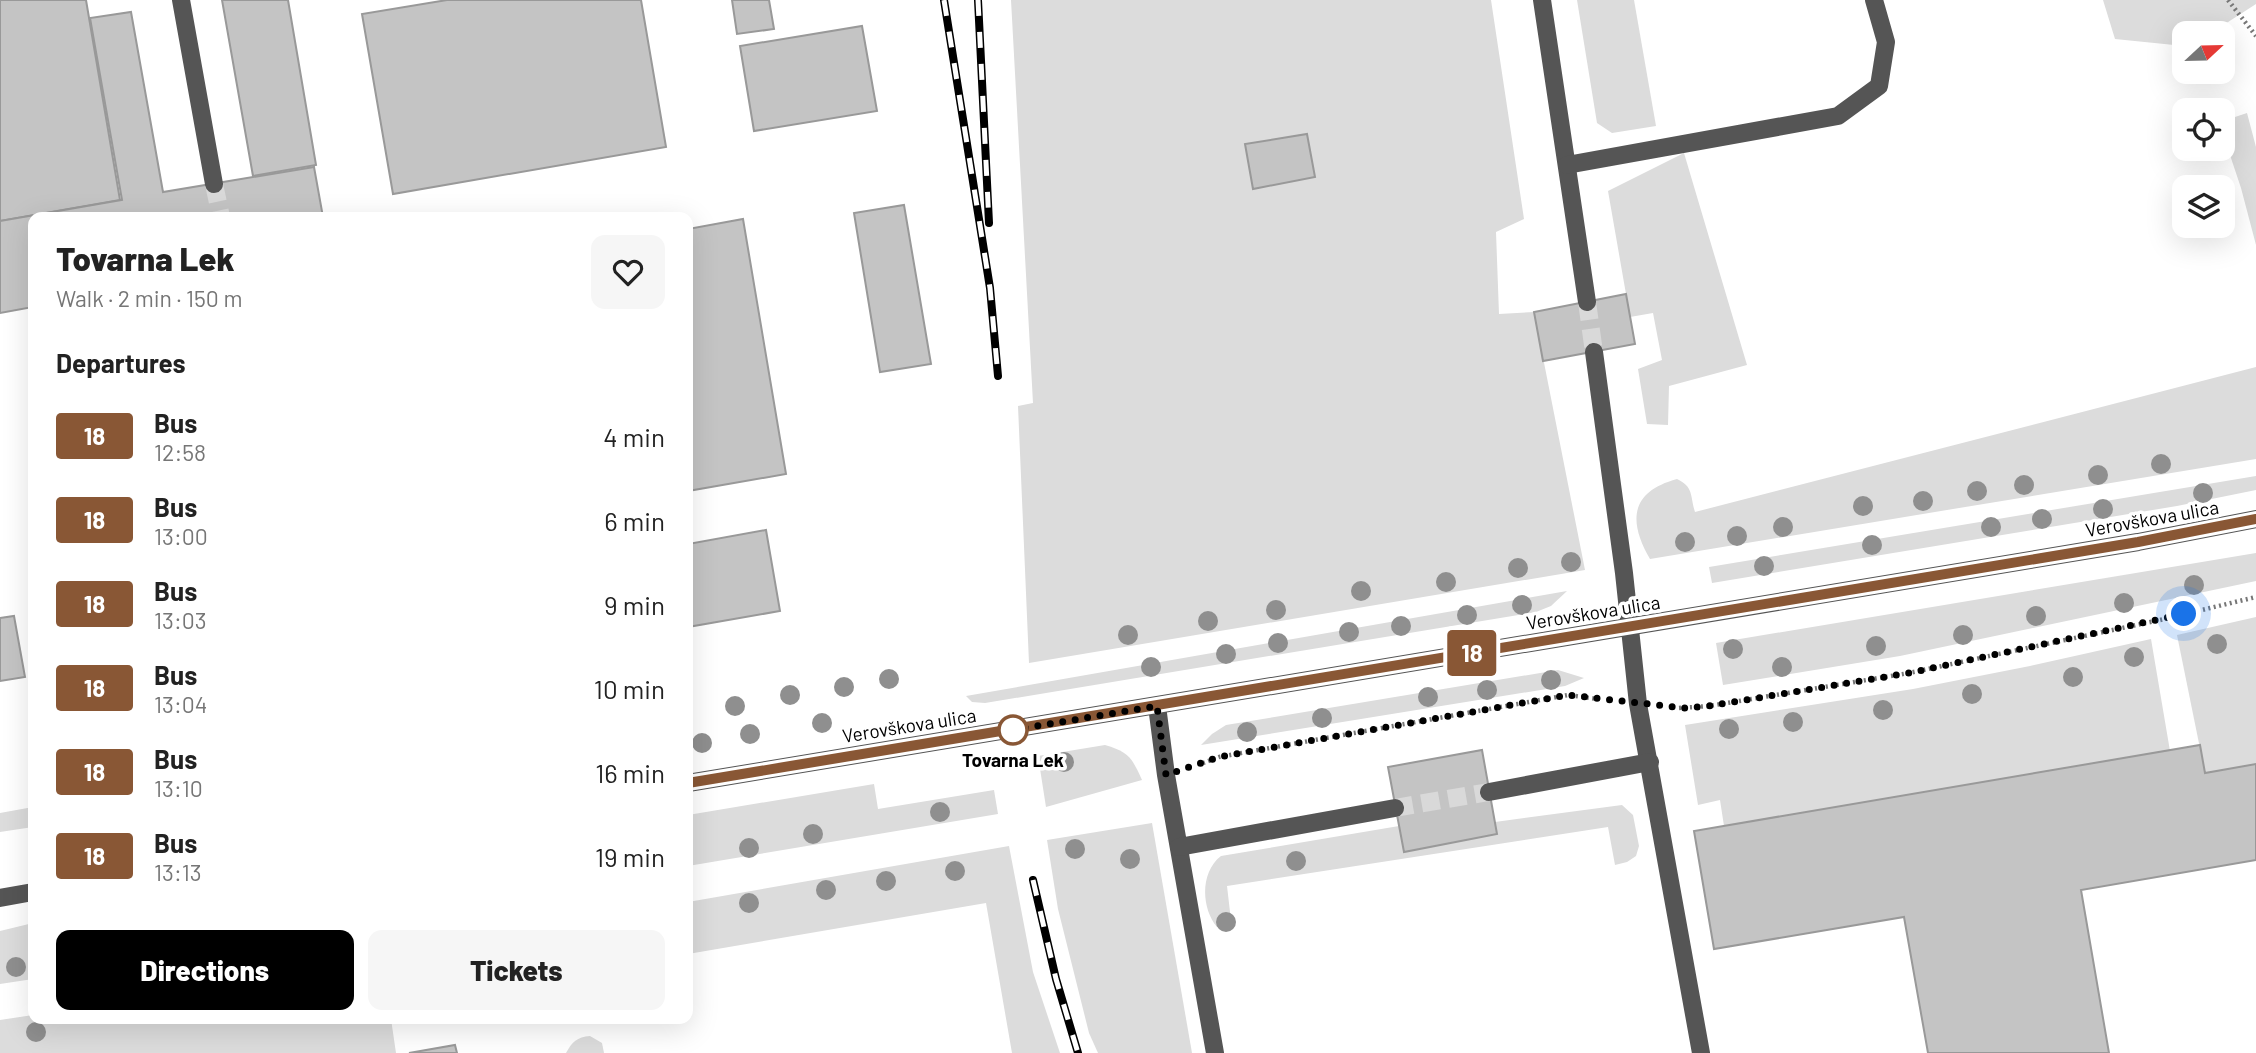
<!DOCTYPE html>
<html lang="en">
<head>
<meta charset="utf-8">
<style>
  body { margin:0; font-family:Barlow,sans-serif; background:#f6f6f6; color:#222; height:100vh; display:flex; flex-direction:column; font-size:26px; white-space:nowrap }
  * { box-sizing:border-box; margin:0 }
  p { font-size:23px; color:#767676 }
  .icon { flex:none; width:38px; height:38px; fill:none; stroke:currentColor; stroke-width:2; stroke-linecap:round; stroke-linejoin:round }
  .map { position:relative; flex:1; overflow:hidden }
  .sheet { position:absolute; left:28px; top:212px; width:665px; height:812px; display:flex; flex-direction:column; background:#fff; border-radius:14px; box-shadow:0 7px 28px #0002 }
  .sheet>* { flex:none }
  .badge { padding:0 14px; border-radius:5px; font-size:24px; line-height:46px }
  .needle { width:46px; rotate:68deg }
  .buttons { position:absolute; left:2172px; top:21px; display:grid; gap:14px }
  .buttons a { display:grid; place-items:center; width:63px; height:63px; border-radius:14px; background:#fff; box-shadow:0 7px 28px #0002; font-size:35px }
  .you { position:absolute; width:35px; height:35px; margin:-18px; border:5px solid #fff; border-radius:50%; background:#1a73e8; box-shadow:0 0 0 10px #1a73e833 }
  .map>.badge { position:absolute; translate:-50% -50%; box-shadow:0 0 0 4px #fff }
  h2 { padding:0 28px; font-size:26px; line-height:63px }
  .round { display:grid; place-items:center; flex:none; width:74px; height:74px; border-radius:14px; background:#f6f6f6 }
  .overview { display:flex; align-items:center; justify-content:space-between; height:119px; padding:0 28px }
  h1 { font-size:33px; font-weight:800; line-height:52px }
  .action { display:flex; gap:14px; margin-top:auto; padding:14px 28px }
  .action a { flex:1; height:80px; border-radius:14px; background:#000; color:#fff; font-size:28px; font-weight:800; line-height:80px; text-align:center }
  .action a+a { background:#f6f6f6; color:#222 }
  ul { padding:0; list-style:none }
  li { display:flex; align-items:center; gap:21px; height:84px; padding:0 28px }
  li div { flex:1 }
  li b { display:block; font-size:26px }
  li em { font-style:normal }
  li .badge { min-width:77px; font-weight:700; text-align:center }
  .map>svg:first-child { display:block }
  .green { fill:#dcdcdc }
  .building { fill:#c4c4c4; stroke:#999; stroke-width:2 }
  .lines { fill:none; stroke-linecap:round; stroke-linejoin:round }
  .minor-tunnel { stroke:#d9d9d9; stroke-width:18; stroke-dasharray:18 9; stroke-linecap:butt }
  .path { stroke:#777; stroke-width:4.5; stroke-dasharray:2 3.5; stroke-linecap:butt }
  .minor { stroke:#555; stroke-width:18 }
  .rail-casing { stroke:#000; stroke-width:8 }
  .rail { stroke:#fff; stroke-width:5; stroke-dasharray:16; stroke-linecap:butt }
  .tree { fill:#8f8f8f }
  .line-casing { stroke:#fff; stroke-width:16 }
  .line { stroke:#895735; stroke-width:10 }
  .walk { stroke:#000; stroke-width:7; stroke-dasharray:0 12.6 }
  .stop-dot { fill:#fff; stroke:#895735; stroke-width:3.5 }
  .labels { text-anchor:middle; dominant-baseline:central; stroke-width:7; stroke-linejoin:round; paint-order:stroke }
  .street-label { font-size:19px; fill:#000; stroke:#fff }
  .stop-label { font-size:19px; font-weight:bold; fill:#000; stroke:#fff }
</style>
</head>
<body>
<div class="map">
<svg width="2256" height="1053" viewBox="0 0 2256 1053">
  <rect width="100%" height="100%" fill="#fff"/>
  <g class="green">
    <path d="M1011,0H1491L1524,219L1496,232L1499,314L1534,312L1585,570L1029,663L1018,406L1033,403Z"/>
    <path d="M1577,0H1634L1656,126L1612,133L1597,123Z"/>
    <path d="M2103,0H2256V4L2211,33H2184V46L2115,39Z"/>
    <path d="M2247,113L2256,147V245L2241,188L2223,134V121Z"/>
    <path d="M1684,153L1747,365L1669,386L1668,425L1647,424L1638,369L1662,360L1653,313L1630,317L1608,191Z"/>
    <path d="M2256,367V459L1650,559C1628,521 1630,492 1677,479C1694,487 1690,496 1695,512Z"/>
    <path d="M2256,476V490L2177,506L1712,583L1709,567Z"/>
    <path d="M2256,553V581L1900,656L1723,685L1716,643Z"/>
    <path d="M1567,591L1551,606L1536,612L985,703L972,702L966,696Z"/>
    <path d="M2256,617V764L2205,773L2177,635Z"/>
    <path d="M2151,639L2170,751L1724,826L1720,800L1698,805L1685,725L1913,689L2030,666Z"/>
    <path d="M1558,670L1584,678L1565,686L1201,745L1212,734L1226,725Z"/>
    <path d="M1105,745C1129,752 1132,758 1142,780L1046,807L1038,756Z"/>
    <path d="M874,784L878,809L994,790L998,814L688,866V815Z"/>
    <path d="M1622,805L1633,815L1639,846L1636,856L1627,862L1615,865L1608,827L1227,886L1232,929L1217,927C1201,908 1200,872 1221,856L1399,826L1404,852L1497,834L1495,822Z"/>
    <path d="M33,807V827L0,832V813Z"/>
    <path d="M1152,823L1192,1053H1098L1089,1033L1058,909L1047,840Z"/>
    <path d="M1009,846L1033,972L1060,1053H1012L986,903L688,954V902Z"/>
    <path d="M33,923V979L0,984V931Z"/>
    <path d="M33,1015V1018L391,1019L396,1053H0V1020Z"/>
    <path d="M590,1036L602,1043L604,1053H566C572,1042 577,1037 590,1036Z"/>
  </g>
  <g class="building">
    <path d="M0,0H86L120,200L0,221Z"/>
    <path d="M222,0H288L316,165L253,176Z"/>
    <path d="M447,0H641L666,147L393,194L362,14Z"/>
    <path d="M732,0H769L774,29L737,34Z"/>
    <path d="M131,12L163,192L314,167L323,217H33V307L0,313V221L122,200L90,18Z"/>
    <path d="M862,26L877,111L754,131L740,46Z"/>
    <path d="M1307,134L1315,177L1253,189L1245,144Z"/>
    <path d="M904,205L931,364L880,372L854,213Z"/>
    <path d="M743,219L786,474L688,491V229Z"/>
    <path d="M1626,294L1635,344L1543,361L1534,312Z"/>
    <path d="M766,530L780,611L688,627V544Z"/>
    <path d="M14,616L25,677L0,681V618Z"/>
    <path d="M2200,745L2205,773L2256,764V860L2081,890L2109,1053H1928L1904,917L1714,949L1694,831Z"/>
    <path d="M1482,750L1497,834L1404,852L1388,767Z"/>
    <path d="M455,1045L457,1053H409Z"/>
  </g>
  <g class="lines">
    <g class="minor-tunnel">
      <path d="M214,184L221,217"/>
      <path d="M1587,302L1594,352"/>
      <path d="M1395,808L1489,792"/>
    </g>
    <g class="path">
      <path d="M2228,0L2256,36"/>
      <path d="M1679,708L1709,706L1909,673L2160,620L2256,597"/>
      <path d="M1203,763L1219,757L1568,695L1597,699"/>
    </g>
    <g class="minor">
      <path d="M181,0L214,184"/>
      <path d="M1542,0L1587,302"/>
      <path d="M1567,165L1838,116L1879,86L1886,42L1874,0"/>
      <path d="M1594,352L1624,573L1638,704L1701,1053"/>
      <path d="M1157,706L1166,775L1215,1053"/>
      <path d="M688,783L2138,542L2256,519"/>
      <path d="M1489,792L1650,762"/>
      <path d="M1179,847L1395,808"/>
      <path d="M0,898L33,892"/>
    </g>
    <defs>
      <g id="rail">
        <path d="M944,0L990,288L998,376"/>
        <path d="M978,0L989,223"/>
        <path d="M1033,880L1056,979L1078,1053"/>
      </g>
    </defs>
    <use href="#rail" class="rail-casing"/>
    <use href="#rail" class="rail"/>
  </g>
  <g class="tree">
    <circle cx="2161" cy="464" r="10"/>
    <circle cx="2098" cy="475" r="10"/>
    <circle cx="2024" cy="485" r="10"/>
    <circle cx="1977" cy="491" r="10"/>
    <circle cx="2203" cy="493" r="10"/>
    <circle cx="1923" cy="501" r="10"/>
    <circle cx="1863" cy="506" r="10"/>
    <circle cx="2103" cy="509" r="10"/>
    <circle cx="2042" cy="519" r="10"/>
    <circle cx="1783" cy="527" r="10"/>
    <circle cx="1991" cy="527" r="10"/>
    <circle cx="1737" cy="536" r="10"/>
    <circle cx="1685" cy="542" r="10"/>
    <circle cx="1872" cy="545" r="10"/>
    <circle cx="1571" cy="562" r="10"/>
    <circle cx="1764" cy="566" r="10"/>
    <circle cx="1518" cy="568" r="10"/>
    <circle cx="1446" cy="582" r="10"/>
    <circle cx="2194" cy="585" r="10"/>
    <circle cx="1361" cy="591" r="10"/>
    <circle cx="2124" cy="603" r="10"/>
    <circle cx="1522" cy="605" r="10"/>
    <circle cx="1276" cy="610" r="10"/>
    <circle cx="1467" cy="615" r="10"/>
    <circle cx="2036" cy="616" r="10"/>
    <circle cx="1208" cy="621" r="10"/>
    <circle cx="1401" cy="626" r="10"/>
    <circle cx="1349" cy="632" r="10"/>
    <circle cx="1128" cy="635" r="10"/>
    <circle cx="1963" cy="635" r="10"/>
    <circle cx="1278" cy="643" r="10"/>
    <circle cx="2217" cy="644" r="10"/>
    <circle cx="1876" cy="646" r="10"/>
    <circle cx="1733" cy="649" r="10"/>
    <circle cx="1226" cy="654" r="10"/>
    <circle cx="2134" cy="657" r="10"/>
    <circle cx="1151" cy="667" r="10"/>
    <circle cx="1782" cy="667" r="10"/>
    <circle cx="2073" cy="677" r="10"/>
    <circle cx="889" cy="679" r="10"/>
    <circle cx="1551" cy="680" r="10"/>
    <circle cx="844" cy="687" r="10"/>
    <circle cx="1487" cy="690" r="10"/>
    <circle cx="1972" cy="694" r="10"/>
    <circle cx="790" cy="695" r="10"/>
    <circle cx="1428" cy="697" r="10"/>
    <circle cx="735" cy="706" r="10"/>
    <circle cx="1883" cy="710" r="10"/>
    <circle cx="1322" cy="718" r="10"/>
    <circle cx="1793" cy="722" r="10"/>
    <circle cx="822" cy="723" r="10"/>
    <circle cx="1729" cy="729" r="10"/>
    <circle cx="1247" cy="732" r="10"/>
    <circle cx="750" cy="734" r="10"/>
    <circle cx="702" cy="743" r="10"/>
    <circle cx="1064" cy="762" r="10"/>
    <circle cx="940" cy="812" r="10"/>
    <circle cx="813" cy="834" r="10"/>
    <circle cx="749" cy="848" r="10"/>
    <circle cx="1075" cy="849" r="10"/>
    <circle cx="1130" cy="859" r="10"/>
    <circle cx="1296" cy="861" r="10"/>
    <circle cx="955" cy="871" r="10"/>
    <circle cx="886" cy="881" r="10"/>
    <circle cx="826" cy="890" r="10"/>
    <circle cx="749" cy="903" r="10"/>
    <circle cx="1226" cy="922" r="10"/>
    <circle cx="16" cy="967" r="10"/>
    <circle cx="36" cy="1032" r="10"/>
  </g>
  <g class="lines">
    <defs>
      <path id="line" d="M688,783L2138,542L2256,519"/>
    </defs>
    <use href="#line" class="line-casing"/>
    <use href="#line" class="line"/>
    <path class="walk" d="M1013,730L1157,706L1166,775L1219,757L1568,695L1684,708L1709,706L1909,673L2184,614"/>
  </g>
  <circle class="stop-dot" cx="1013" cy="730" r="14"/>
  <g class="labels">
    <g class="street-label">
      <text transform="translate(2152 518) rotate(-10)">Verovškova ulica</text>
      <text transform="translate(1593 612) rotate(-9)">Verovškova ulica</text>
      <text transform="translate(909 725) rotate(-9)">Verovškova ulica</text>
    </g>
    <g class="stop-label">
      <text x="1013" y="759">Tovarna Lek</text>
    </g>
  </g>
</svg>
<div class="buttons">
<a><svg class="needle" viewBox="-14 -14 28 28"><path d="M0-13l5 13h-10z" fill="#e53935"/><path d="M0 13l5-13h-10z" fill="#767676"/></svg></a>
<a><svg class="icon" aria-label="locate" viewBox="0 0 24 24"><circle cx="12" cy="12" r="6"/><path d="M12 2v4M12 18v4M2 12h4M18 12h4"/></svg></a>
<a><svg class="icon" aria-label="layers" viewBox="0 0 24 24"><path d="M12 4l9 5-9 5-9-5zM3 14l9 5 9-5"/></svg></a>
</div>
<div class="you" style="left:2184px;top:614px"></div>
<b class="badge" style="left:1472px;top:653px;background:#895735;color:#fff">18</b>
<section class="sheet">
<div class="overview"><div><h1>Tovarna Lek</h1><p>Walk · 2 min · 150 m</p></div><a class="round"><svg class="icon" aria-label="heart" viewBox="0 0 24 24"><path d="M12 20l-8-8c-3-5 5-10 8-4 3-6 11-1 8 4z"/></svg></a></div>
<h2>Departures</h2>
<ul>
<li><span class="badge" style="background:#895735;color:#fff">18</span><div><b>Bus</b><p>12:58</p></div><em>4 min</em></li>
<li><span class="badge" style="background:#895735;color:#fff">18</span><div><b>Bus</b><p>13:00</p></div><em>6 min</em></li>
<li><span class="badge" style="background:#895735;color:#fff">18</span><div><b>Bus</b><p>13:03</p></div><em>9 min</em></li>
<li><span class="badge" style="background:#895735;color:#fff">18</span><div><b>Bus</b><p>13:04</p></div><em>10 min</em></li>
<li><span class="badge" style="background:#895735;color:#fff">18</span><div><b>Bus</b><p>13:10</p></div><em>16 min</em></li>
<li><span class="badge" style="background:#895735;color:#fff">18</span><div><b>Bus</b><p>13:13</p></div><em>19 min</em></li>
</ul>
<div class="action"><a>Directions</a><a>Tickets</a></div>
</section>
</div>
</body>
</html>
